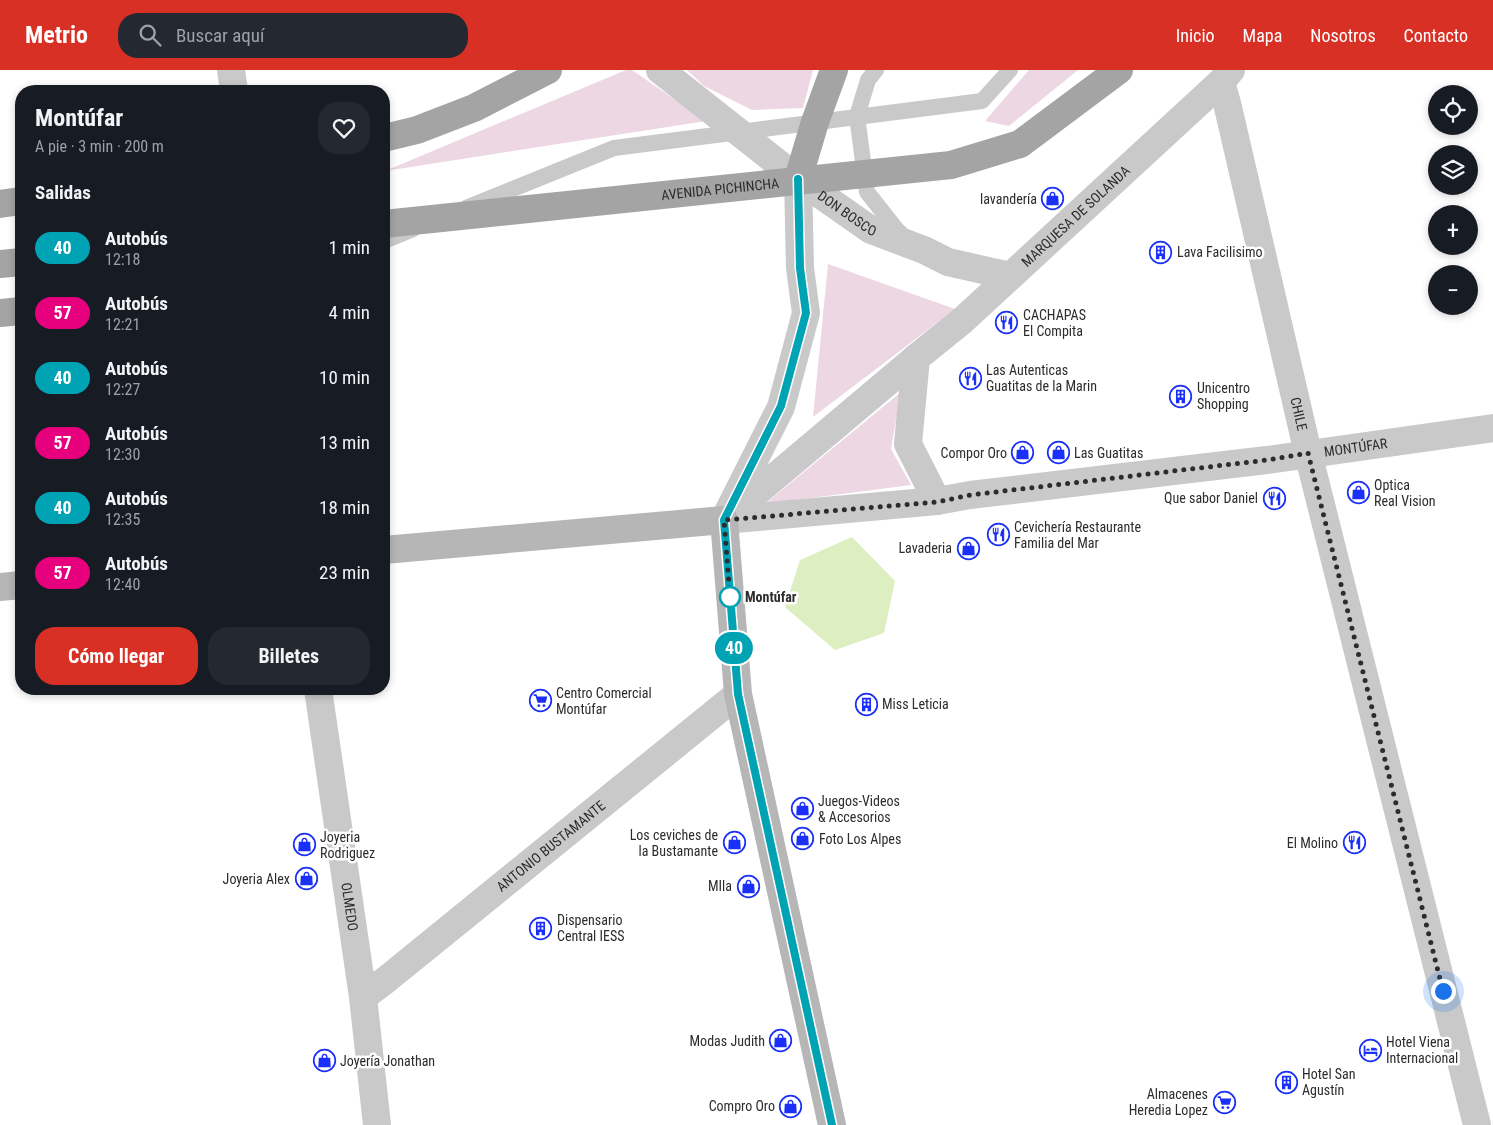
<!DOCTYPE html>
<html lang="es">
<head>
<meta charset="utf-8">
<style>
  body { margin:0; font-family:"Roboto Condensed",sans-serif; background:#242831; color:#f1f3f6; height:100vh; display:flex; flex-direction:column; font-size:19px; white-space:nowrap }
  * { box-sizing:border-box; margin:0 }
  p { font-size:16px; color:#9ea1a6 }
  .icon { flex:none; width:28px; height:28px; fill:none; stroke:currentColor; stroke-width:2; stroke-linecap:round; stroke-linejoin:round }
  .map { position:relative; flex:1; overflow:hidden }
  .drawer { position:absolute; left:15px; top:15px; width:375px; height:610px; display:flex; flex-direction:column; background:#171b24; border-radius:20px; box-shadow:0 2px 8px #0003 }
  .drawer>* { flex:none }
  .badge { padding:0 10px; border-radius:16px; font-size:18px; line-height:32px }
  .fabs { position:absolute; left:1428px; top:15px; display:grid; gap:10px }
  .fabs a { display:grid; place-items:center; width:50px; height:50px; border-radius:50%; background:#171b24; box-shadow:0 2px 8px #0003; font-size:25px }
  .you { position:absolute; width:25px; height:25px; margin:-12px; border:4px solid #fff; border-radius:50%; background:#1a73e8; box-shadow:0 0 0 8px #1a73e833 }
  .map>.badge { position:absolute; translate:-50% -50%; box-shadow:0 0 0 2px #fff }
  h2 { padding:0 20px; font-size:19px; line-height:45px }
  .round { display:grid; place-items:center; flex:none; width:52px; height:52px; border-radius:20px; background:#242831 }
  .head { display:flex; align-items:center; justify-content:space-between; height:85px; padding:0 20px }
  h1 { font-size:24px; font-weight:700; line-height:38px }
  .cta { display:flex; gap:10px; margin-top:auto; padding:10px 20px }
  .cta a { flex:1; height:58px; border-radius:20px; background:#d93025; color:#fff; font-size:20px; font-weight:700; line-height:58px; text-align:center }
  .cta a+a { background:#242831; color:#f1f3f6 }
  ul { padding:0; list-style:none }
  li { display:flex; align-items:center; gap:15px; height:65px; padding:0 20px }
  li div { flex:1 }
  li b { display:block; font-size:19px }
  li em { font-style:normal }
  li .badge { min-width:55px; font-weight:700; text-align:center }
  header { display:flex; align-items:center; gap:30px; box-sizing:border-box; height:70px; padding:0 25px; background:#d93025; color:#fff }
  header strong { font-size:24px }
  nav { display:flex; gap:28px; margin-inline-start:auto; font-size:18px }
  .search { width:350px; height:45px; background:#242831; display:flex; align-items:center; gap:12px; box-sizing:border-box; padding:0 18px; border-radius:20px; color:#9ea1a6; font-size:19px }
  .map>svg:first-child { display:block }
  .green { fill:#ecd7e3 }
  .water { fill:#ddeec1 }
  .lines { fill:none; stroke-linecap:round; stroke-linejoin:round }
  .lane { stroke:#c9c9c9; stroke-width:16 }
  .street { stroke:#c9c9c9; stroke-width:28 }
  .secondary { stroke:#b6b6b6; stroke-width:28 }
  .primary { stroke:#a4a4a4; stroke-width:28 }
  .primary-bridge { stroke:#a4a4a4; stroke-width:28 }
  .line-casing { stroke:#fff; stroke-width:11 }
  .line { stroke:#00a3b4; stroke-width:8 }
  .walk { stroke:#2c2c2c; stroke-width:5; stroke-dasharray:0 9 }
  .stop-dot { fill:#fff; stroke:#00a3b4; stroke-width:2.5 }
  .labels { text-anchor:middle; dominant-baseline:central; stroke-width:5; stroke-linejoin:round; paint-order:stroke }
  .street-label { font-size:14px; fill:#2c2c2c; stroke:#fff }
  .poi-label { font-size:14px; fill:#2c2c2c; stroke:#fff; text-anchor:start }
  .stop-label { font-size:14px; font-weight:bold; fill:#2c2c2c; stroke:#fff; text-anchor:start }
</style>
</head>
<body>
<header>
<strong>Metrio</strong>
<div class="search"><svg class="icon" aria-label="search" viewBox="0 0 24 24"><circle cx="10" cy="10" r="6"/><path d="M15 15l6 6"/></svg>Buscar aquí</div>
<nav><a>Inicio</a><a>Mapa</a><a>Nosotros</a><a>Contacto</a></nav>
</header>
<div class="map">
<svg width="1493" height="1055" viewBox="0 0 1493 1055">
  <rect width="100%" height="100%" fill="#fff"/>
  <g class="green">
    <path d="M626,0H632L706,51L385,101Z"/>
    <path d="M687,0H813L803,38L752,40L704,16Z"/>
    <path d="M1029,0H1078L1009,56L985,51Z"/>
    <path d="M828,194L955,239L813,347Z"/>
    <path d="M901,322L891,379L911,415L765,434Z"/>
  </g>
  <path class="water" d="M852,467L895,511L884,563L835,580L785,537L800,490Z"/>
  <g class="lines">
    <g class="lane">
      <path d="M876,0L868,10L857,46L867,122L897,160L906,168"/>
      <path d="M466,138L614,78L982,31L1010,0"/>
      <path d="M384,171L413,159"/>
    </g>
    <g class="street">
      <path d="M231,0L234,21"/>
      <path id="s1" d="M660,0L798,109L871,160L924,180L948,192L1010,206"/>
      <path id="s2" d="M1221,12L1227,33L1308,383L1477,1055"/>
      <path id="s3" d="M937,431L908,374L916,288L963,250L1221,12L1231,0"/>
      <path d="M732,443L916,288"/>
      <path id="s4" d="M724,450L937,431L970,425L1267,390L1493,358"/>
      <path d="M724,450L781,337L806,243L800,198L798,109"/>
      <path id="s5" d="M318,619L363,927L377,1055"/>
      <path id="s6" d="M363,927L387,909L738,624"/>
    </g>
    <g class="secondary">
      <path d="M384,480L724,450L738,624L832,1055"/>
      <path d="M0,517L21,515"/>
    </g>
    <g class="primary">
      <path d="M384,68L417,60L474,38L548,0"/>
      <path d="M798,109L815,52L834,0"/>
      <path d="M0,134L21,131"/>
      <path d="M0,194L21,192"/>
      <path d="M0,243L21,241"/>
    </g>
    <path class="primary-bridge" id="s7" d="M384,154L951,95L1020,74L1119,0"/>
  </g>
  <g class="lines">
    <defs>
      <path id="line" d="M798,109L800,198L806,243L781,336L724,450L738,624L832,1055"/>
    </defs>
    <use href="#line" class="line-casing"/>
    <use href="#line" class="line"/>
    <path class="walk" d="M730,527L724,450L937,432L970,425L1267,390L1308,383L1443,921"/>
  </g>
  <defs>
    <symbol id="shop-ring" viewBox="-11 -11 22 22"><circle r="9.5" fill="#fff" stroke="#1a2ff7" stroke-width="1.5"/><path d="M-5-2.5h2.3a2.7 3.5 0 0 1 5.4 0H5L5.5 6h-11ZM-1.5-2.5h3a1.5 2.3 0 0 0-3 0Z" fill="#1a2ff7"/></symbol>
    <symbol id="building-ring" viewBox="-11 -11 22 22"><circle r="9.5" fill="#fff" stroke="#1a2ff7" stroke-width="1.5"/><path d="M-4-6H4V6H1V3H-1V6H-4ZM-2.5-4.3h1.7v1.8h-1.7ZM.8-4.3h1.7v1.8H.8ZM-2.5-1h1.7V.8h-1.7ZM.8-1h1.7V.8H.8Z" fill="#1a2ff7"/></symbol>
    <symbol id="restaurant-ring" viewBox="-11 -11 22 22"><circle r="9.5" fill="#fff" stroke="#1a2ff7" stroke-width="1.5"/><path d="M-5-6h1v4h1v-4h1v4h1v-4h1v5L-1.5 .5V6h-2V.5L-5-1ZM5-6V6H3V1.5H1.5Q1.5-4 5-6Z" fill="#1a2ff7"/></symbol>
    <symbol id="supermarket-ring" viewBox="-11 -11 22 22"><circle r="9.5" fill="#fff" stroke="#1a2ff7" stroke-width="1.5"/><path d="M-6-5.5h2.5l.6 2H6L4.5 2H-2.5L-4.4-4H-6ZM-1.5 3.2a1.3 1.3 0 1 0 .1 0ZM3 3.2a1.3 1.3 0 1 0 .1 0Z" fill="#1a2ff7"/></symbol>
    <symbol id="hotel-ring" viewBox="-11 -11 22 22"><circle r="9.5" fill="#fff" stroke="#1a2ff7" stroke-width="1.5"/><path d="M-6-4.5h1.5V1H6V5H4.5V3h-9V5H-6ZM-4 0a1.8 1.8 0 1 1 3.6 0ZM.5 0V-2.5h3Q6-2.5 6 0Z" fill="#1a2ff7"/></symbol>
  </defs>
  <g fill-rule="evenodd">
    <use href="#shop-ring" x="1040" y="116" width="25" height="25"/>
    <use href="#building-ring" x="1148" y="170" width="25" height="25"/>
    <use href="#restaurant-ring" x="994" y="240" width="25" height="25"/>
    <use href="#restaurant-ring" x="958" y="296" width="25" height="25"/>
    <use href="#building-ring" x="1168" y="314" width="25" height="25"/>
    <use href="#shop-ring" x="1010" y="370" width="25" height="25"/>
    <use href="#shop-ring" x="1046" y="370" width="25" height="25"/>
    <use href="#shop-ring" x="1346" y="410" width="25" height="25"/>
    <use href="#restaurant-ring" x="1262" y="416" width="25" height="25"/>
    <use href="#restaurant-ring" x="986" y="452" width="25" height="25"/>
    <use href="#shop-ring" x="956" y="466" width="25" height="25"/>
    <use href="#supermarket-ring" x="528" y="618" width="25" height="25"/>
    <use href="#building-ring" x="854" y="622" width="25" height="25"/>
    <use href="#shop-ring" x="790" y="726" width="25" height="25"/>
    <use href="#shop-ring" x="790" y="756" width="25" height="25"/>
    <use href="#shop-ring" x="722" y="760" width="25" height="25"/>
    <use href="#restaurant-ring" x="1342" y="760" width="25" height="25"/>
    <use href="#shop-ring" x="292" y="762" width="25" height="25"/>
    <use href="#shop-ring" x="294" y="796" width="25" height="25"/>
    <use href="#shop-ring" x="736" y="804" width="25" height="25"/>
    <use href="#building-ring" x="528" y="846" width="25" height="25"/>
    <use href="#shop-ring" x="768" y="958" width="25" height="25"/>
    <use href="#hotel-ring" x="1358" y="968" width="25" height="25"/>
    <use href="#shop-ring" x="312" y="978" width="25" height="25"/>
    <use href="#building-ring" x="1274" y="1000" width="25" height="25"/>
    <use href="#supermarket-ring" x="1212" y="1020" width="25" height="25"/>
    <use href="#shop-ring" x="778" y="1024" width="25" height="25"/>
  </g>
  <circle class="stop-dot" cx="730" cy="527" r="10"/>
  <g class="labels">
    <g class="street-label">
      <text stroke="none"><textPath href="#s7" startOffset="338">AVENIDA PICHINCHA</textPath></text>
      <text stroke="none"><textPath href="#s1" startOffset="236">DON BOSCO</textPath></text>
      <text stroke="none"><textPath href="#s3" startOffset="364">MARQUESA DE SOLANDA</textPath></text>
      <text stroke="none"><textPath href="#s2" startOffset="341">CHILE</textPath></text>
      <text stroke="none"><textPath href="#s4" startOffset="636">MONTÚFAR</textPath></text>
      <text stroke="none"><textPath href="#s6" startOffset="241">ANTONIO BUSTAMANTE</textPath></text>
      <text stroke="none"><textPath href="#s5" startOffset="220">OLMEDO</textPath></text>
    </g>
    <g class="poi-label">
      <text x="1037" y="129" text-anchor="end">lavandería</text>
      <text x="1177" y="182">Lava Facilisimo</text>
      <text x="1023" y="245">CACHAPAS<tspan x="1023" dy="16">El Compita</tspan></text>
      <text x="986" y="300">Las Autenticas<tspan x="986" dy="16">Guatitas de la Marin</tspan></text>
      <text x="1197" y="318">Unicentro<tspan x="1197" dy="16">Shopping</tspan></text>
      <text x="1007" y="383" text-anchor="end">Compor Oro</text>
      <text x="1074" y="383">Las Guatitas</text>
      <text x="1374" y="415">Optica<tspan x="1374" dy="16">Real Vision</tspan></text>
      <text x="1258" y="428" text-anchor="end">Que sabor Daniel</text>
      <text x="1014" y="457">Cevichería Restaurante<tspan x="1014" dy="16">Familia del Mar</tspan></text>
      <text x="952" y="478" text-anchor="end">Lavaderia</text>
      <text x="556" y="623">Centro Comercial<tspan x="556" dy="16">Montúfar</tspan></text>
      <text x="882" y="634">Miss Leticia</text>
      <text x="818" y="731">Juegos-Videos<tspan x="818" dy="16">&amp; Accesorios</tspan></text>
      <text x="718" y="765" text-anchor="end">Los ceviches de<tspan x="718" dy="16">la Bustamante</tspan></text>
      <text x="320" y="767">Joyeria<tspan x="320" dy="16">Rodriguez</tspan></text>
      <text x="819" y="769">Foto Los Alpes</text>
      <text x="1338" y="773" text-anchor="end">El Molino</text>
      <text x="290" y="809" text-anchor="end">Joyeria Alex</text>
      <text x="732" y="816" text-anchor="end">MIla</text>
      <text x="557" y="850">Dispensario<tspan x="557" dy="16">Central IESS</tspan></text>
      <text x="765" y="971" text-anchor="end">Modas Judith</text>
      <text x="1386" y="972">Hotel Viena<tspan x="1386" dy="16">Internacional</tspan></text>
      <text x="340" y="991">Joyería Jonathan</text>
      <text x="1302" y="1004">Hotel San<tspan x="1302" dy="16">Agustín</tspan></text>
      <text x="1208" y="1024" text-anchor="end">Almacenes<tspan x="1208" dy="16">Heredia Lopez</tspan></text>
      <text x="775" y="1036" text-anchor="end">Compro Oro</text>
    </g>
    <g class="stop-label">
      <text x="745" y="527">Montúfar</text>
    </g>
  </g>
</svg>
<div class="fabs">
<a><svg class="icon" aria-label="locate" viewBox="0 0 24 24"><circle cx="12" cy="12" r="6"/><path d="M12 2v4M12 18v4M2 12h4M18 12h4"/></svg></a>
<a><svg class="icon" aria-label="layers" viewBox="0 0 24 24"><path d="M12 4l9 5-9 5-9-5zM3 14l9 5 9-5"/></svg></a>
<a>+</a>
<a>−</a>
</div>
<div class="you" style="left:1443px;top:921px"></div>
<b class="badge" style="left:734px;top:578px;background:#00a3b4;color:#fff">40</b>
<section class="drawer">
<div class="head"><div><h1>Montúfar</h1><p>A pie · 3 min · 200 m</p></div><a class="round"><svg class="icon" aria-label="heart" viewBox="0 0 24 24"><path d="M12 20l-8-8c-3-5 5-10 8-4 3-6 11-1 8 4z"/></svg></a></div>
<h2>Salidas</h2>
<ul>
<li><span class="badge" style="background:#00a3b4;color:#fff">40</span><div><b>Autobús</b><p>12:18</p></div><em>1 min</em></li>
<li><span class="badge" style="background:#e6007e;color:#fff">57</span><div><b>Autobús</b><p>12:21</p></div><em>4 min</em></li>
<li><span class="badge" style="background:#00a3b4;color:#fff">40</span><div><b>Autobús</b><p>12:27</p></div><em>10 min</em></li>
<li><span class="badge" style="background:#e6007e;color:#fff">57</span><div><b>Autobús</b><p>12:30</p></div><em>13 min</em></li>
<li><span class="badge" style="background:#00a3b4;color:#fff">40</span><div><b>Autobús</b><p>12:35</p></div><em>18 min</em></li>
<li><span class="badge" style="background:#e6007e;color:#fff">57</span><div><b>Autobús</b><p>12:40</p></div><em>23 min</em></li>
</ul>
<div class="cta"><a>Cómo llegar</a><a>Billetes</a></div>
</section>
</div>
</body>
</html>
